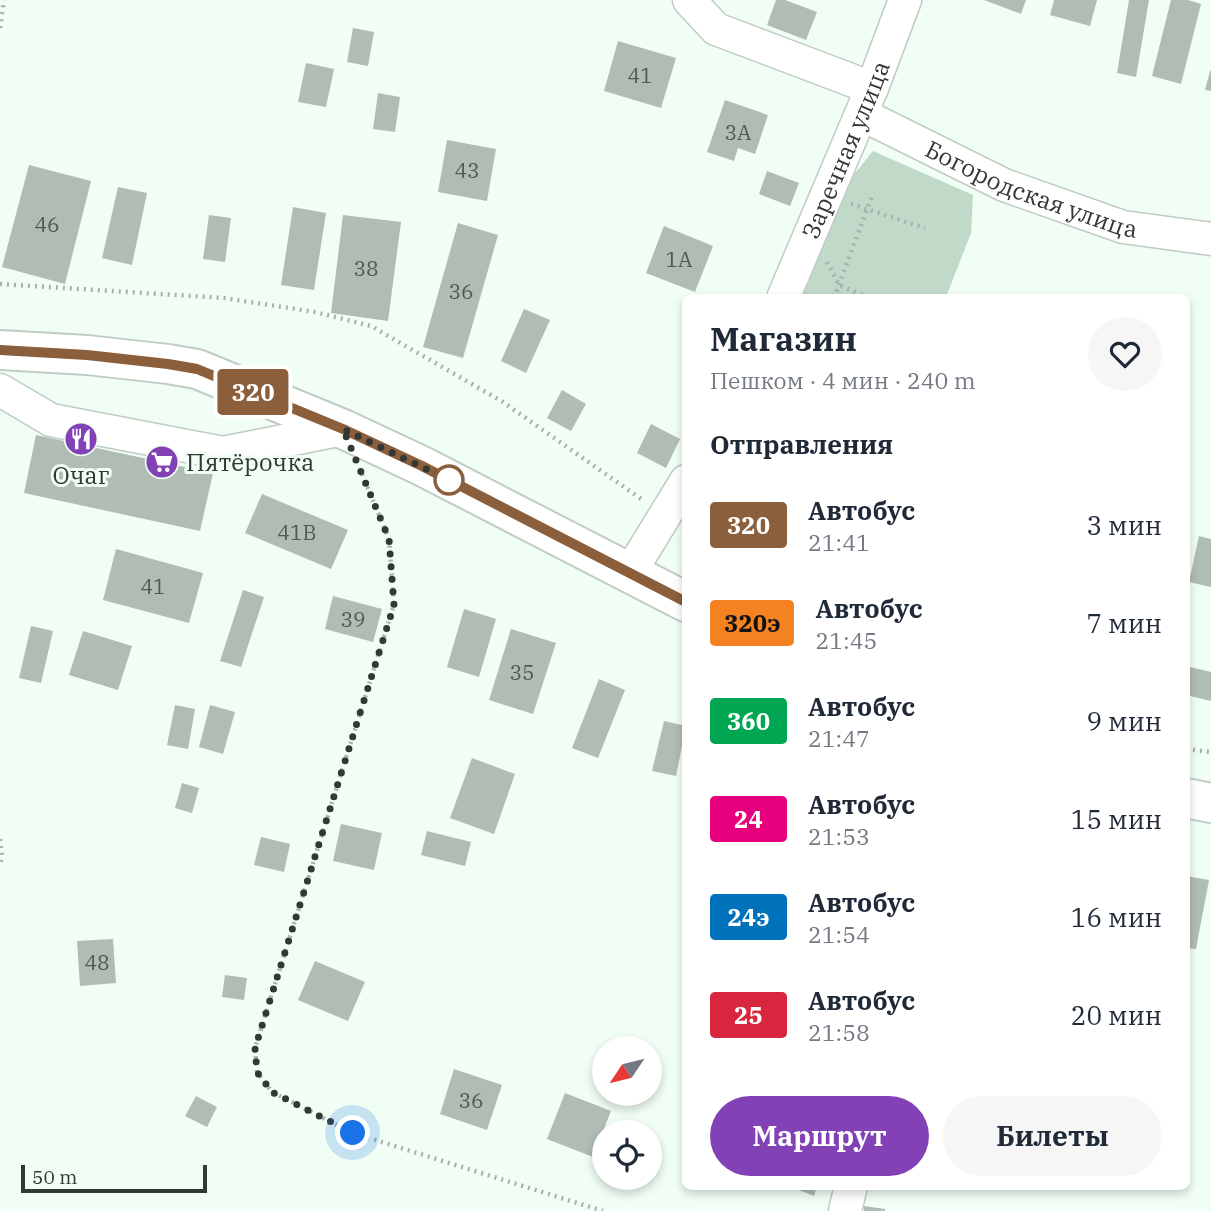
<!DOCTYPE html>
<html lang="ru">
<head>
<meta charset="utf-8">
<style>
  body { margin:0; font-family:"IBM Plex Serif",serif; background:#f6f6f7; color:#1f2937; height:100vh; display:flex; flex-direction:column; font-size:26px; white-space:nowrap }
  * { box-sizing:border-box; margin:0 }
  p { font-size:23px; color:#747a83 }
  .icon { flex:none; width:38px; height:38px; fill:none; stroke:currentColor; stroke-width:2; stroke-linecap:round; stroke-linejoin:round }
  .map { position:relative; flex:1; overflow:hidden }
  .side { position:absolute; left:682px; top:294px; width:508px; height:896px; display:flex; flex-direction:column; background:#fff; border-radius:10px; box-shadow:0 4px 10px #0003 }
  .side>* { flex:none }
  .badge { padding:0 14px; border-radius:5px; font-size:24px; line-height:46px }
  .needle { width:46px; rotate:235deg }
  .tools { position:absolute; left:592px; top:1036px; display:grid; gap:14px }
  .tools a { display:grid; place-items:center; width:70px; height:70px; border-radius:50%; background:#fff; box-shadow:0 4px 10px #0003; font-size:35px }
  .scale { position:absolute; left:21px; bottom:18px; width:186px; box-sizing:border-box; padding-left:7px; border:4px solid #323834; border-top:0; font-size:19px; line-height:24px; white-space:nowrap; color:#323834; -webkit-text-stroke:5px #f0fef4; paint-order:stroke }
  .you { position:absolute; width:35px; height:35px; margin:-18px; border:5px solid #fff; border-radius:50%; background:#1a73e8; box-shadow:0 0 0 10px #1a73e833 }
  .map>.badge { position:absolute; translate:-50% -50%; box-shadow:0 0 0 4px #fff }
  h2 { padding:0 28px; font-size:26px; line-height:63px }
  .round { display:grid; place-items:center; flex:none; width:74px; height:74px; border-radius:37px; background:#f6f6f7 }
  .summary { display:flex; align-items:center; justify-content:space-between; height:119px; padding:0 28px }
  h1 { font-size:33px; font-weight:800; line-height:52px }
  .primary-button { display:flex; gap:14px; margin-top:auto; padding:14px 28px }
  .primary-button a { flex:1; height:80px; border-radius:42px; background:#8242b6; color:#fff; font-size:28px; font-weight:800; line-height:80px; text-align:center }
  .primary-button a+a { background:#f6f6f7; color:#1f2937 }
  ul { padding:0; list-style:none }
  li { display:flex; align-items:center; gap:21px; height:98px; padding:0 28px }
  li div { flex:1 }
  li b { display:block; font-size:26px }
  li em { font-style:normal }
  li .badge { min-width:77px; font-weight:700; text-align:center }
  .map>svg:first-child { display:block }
  .green { fill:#c1d9c9 }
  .building { fill:#b0bdb4 }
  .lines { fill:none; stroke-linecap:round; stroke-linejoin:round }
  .minor-casing { stroke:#bfccc3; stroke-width:35 }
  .major-casing { stroke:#bfccc3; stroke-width:42 }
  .path { stroke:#a6b1aa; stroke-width:4.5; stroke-dasharray:2 5; stroke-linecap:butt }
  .minor { stroke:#fff; stroke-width:32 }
  .major { stroke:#fff; stroke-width:38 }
  .line-casing { stroke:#fff; stroke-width:16 }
  .line { stroke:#8b5e3c; stroke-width:10 }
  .walk { stroke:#323834; stroke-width:7; stroke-dasharray:0 12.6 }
  .stop-dot { fill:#fff; stroke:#8b5e3c; stroke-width:3.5 }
  .labels { text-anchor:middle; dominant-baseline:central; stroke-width:6; stroke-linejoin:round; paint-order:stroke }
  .number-label { font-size:21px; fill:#525954 }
  .street-label { font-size:24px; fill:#323834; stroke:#f0fef4 }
  .poi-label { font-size:24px; fill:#323834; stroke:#f0fef4; text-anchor:start }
</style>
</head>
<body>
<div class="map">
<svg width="1211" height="1211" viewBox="0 0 1211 1211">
  <rect width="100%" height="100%" fill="#f0fef4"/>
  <path class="green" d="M873,151L973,195L971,233L946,297L793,298L848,182Z"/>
  <g class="building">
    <path d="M776,0H785L817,12L806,40L767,25Z"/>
    <path d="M984,0H1026L1021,14Z"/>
    <path d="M1054,0H1097L1090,26L1050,15Z"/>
    <path d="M1129,0H1149L1136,77L1117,73Z"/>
    <path d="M1171,0H1188L1201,4L1181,84L1152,76Z"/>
    <path d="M353,28L374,32L368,66L347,62Z"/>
    <path d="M618,41L676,58L661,108L604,91Z"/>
    <path d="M306,63L334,69L326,107L298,102Z"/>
    <path d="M1210,71H1211V91L1205,90Z"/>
    <path d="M378,93L400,97L395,132L373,129Z"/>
    <path d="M725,100L768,115L755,154L738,148L734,161L707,152Z"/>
    <path d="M447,140L496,149L487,201L438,192Z"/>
    <path d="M29,165L91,181L65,284L2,267Z"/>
    <path d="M767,171L799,183L790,206L759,194Z"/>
    <path d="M118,187L147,193L132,265L102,258Z"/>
    <path d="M293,207L326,213L314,290L281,285Z"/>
    <path d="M209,215L231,218L225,262L203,259Z"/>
    <path d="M343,215L401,222L388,321L331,313Z"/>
    <path d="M458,223L498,235L463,358L423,347Z"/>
    <path d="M664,226L713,246L695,292L646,273Z"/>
    <path d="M524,309L550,320L526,373L501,361Z"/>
    <path d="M562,390L586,404L571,431L547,418Z"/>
    <path d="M651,424L680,439L666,468L637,453Z"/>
    <path d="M36,435L213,473L200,531L24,493Z"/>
    <path d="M262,494L348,530L331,569L245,533Z"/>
    <path d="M1199,536L1211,539V587L1189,582Z"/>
    <path d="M116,549L203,573L189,623L103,600Z"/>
    <path d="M243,590L264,597L241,667L220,661Z"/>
    <path d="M333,596L382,609L373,642L325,629Z"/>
    <path d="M464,609L496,619L479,677L447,667Z"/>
    <path d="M31,626L53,631L41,683L19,678Z"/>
    <path d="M511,629L556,643L533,714L489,700Z"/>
    <path d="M83,631L132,646L118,690L69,675Z"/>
    <path d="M1186,666L1211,672V701L1186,695Z"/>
    <path d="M599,679L625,690L598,758L572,748Z"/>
    <path d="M175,705L195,709L188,749L167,745Z"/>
    <path d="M210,705L235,712L223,754L199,747Z"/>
    <path d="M664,721L686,726L676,776L652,771Z"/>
    <path d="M472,758L515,774L494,834L450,818Z"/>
    <path d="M182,783L199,788L192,813L175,808Z"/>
    <path d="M341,824L382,833L374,870L333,861Z"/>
    <path d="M427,831L471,842L465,866L421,855Z"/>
    <path d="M261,837L290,844L284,872L254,865Z"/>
    <path d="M1186,876L1209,880L1196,949L1186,948Z"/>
    <path d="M113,939L116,983L80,986L77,941Z"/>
    <path d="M315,961L365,982L348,1021L298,1000Z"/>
    <path d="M225,975L247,978L244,1000L222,997Z"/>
    <path d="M454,1069L502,1085L487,1130L440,1114Z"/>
    <path d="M565,1093L611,1111L593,1157L547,1139Z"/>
    <path d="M196,1096L217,1107L207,1127L185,1116Z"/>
    <path d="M789,1186H817L814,1196Z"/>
    <path d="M864,1206L885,1209V1211H864Z"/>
  </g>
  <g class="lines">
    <defs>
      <g id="minor">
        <path d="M689,0L716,29L872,88"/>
        <path id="s1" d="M861,114L1004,185L1123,227L1211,239"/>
        <path id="s2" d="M783,298L872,88L905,0"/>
        <path d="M0,390L51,420L223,453L343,429"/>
        <path d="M629,574L686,481"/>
        <path d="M845,1211L851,1186"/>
      </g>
      <g id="major">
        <path d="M0,350L87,355L168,364L197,369L343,429L422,466L686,602"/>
        <path d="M1186,798L1211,803"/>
      </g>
    </defs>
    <use href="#minor" class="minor-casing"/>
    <use href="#major" class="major-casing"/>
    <g class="path">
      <path d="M0,28L4,0"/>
      <path d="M851,204L925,228"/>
      <path d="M827,262L839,285L869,298"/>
      <path d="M0,284L224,298L315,312L371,326L503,402L644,501"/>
      <path d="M834,298L872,196"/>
      <path d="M362,474L389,539L394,605L255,1048L257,1072L272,1092L353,1133L603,1211"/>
      <path d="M1186,749L1211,752"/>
      <path d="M0,839L2,855L0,865"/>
    </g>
    <use href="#minor" class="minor"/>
    <use href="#major" class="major"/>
  </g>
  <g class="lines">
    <defs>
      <path id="line" d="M0,350L87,355L168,364L197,369L343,429L422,466L686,602"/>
    </defs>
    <use href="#line" class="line-casing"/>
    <use href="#line" class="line"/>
    <path class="walk" d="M353,1133L272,1092L257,1072L255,1048L394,605L389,539L343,429L449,480"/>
  </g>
  <defs>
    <symbol id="restaurant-disc" viewBox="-11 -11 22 22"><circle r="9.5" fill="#8242b6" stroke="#f0fef4"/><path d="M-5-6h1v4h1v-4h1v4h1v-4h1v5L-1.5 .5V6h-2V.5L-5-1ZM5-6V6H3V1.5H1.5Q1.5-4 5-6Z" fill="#fff"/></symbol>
    <symbol id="supermarket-disc" viewBox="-11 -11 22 22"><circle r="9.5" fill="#8242b6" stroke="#f0fef4"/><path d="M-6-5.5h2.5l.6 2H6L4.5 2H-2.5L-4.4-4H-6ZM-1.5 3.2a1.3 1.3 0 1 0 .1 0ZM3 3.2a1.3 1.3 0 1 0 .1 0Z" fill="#fff"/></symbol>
  </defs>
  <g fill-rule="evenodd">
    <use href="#restaurant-disc" x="62" y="420" width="38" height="38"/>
    <use href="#supermarket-disc" x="143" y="443" width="38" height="38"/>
  </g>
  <circle class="stop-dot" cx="449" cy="480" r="14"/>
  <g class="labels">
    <g class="number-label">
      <text x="640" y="75">41</text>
      <text x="738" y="132">3А</text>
      <text x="467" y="170">43</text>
      <text x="47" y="224">46</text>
      <text x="679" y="259">1А</text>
      <text x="366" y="268">38</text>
      <text x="461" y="291">36</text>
      <text x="297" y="532">41В</text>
      <text x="153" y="586">41</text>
      <text x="353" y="619">39</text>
      <text x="522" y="672">35</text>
      <text x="97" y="962">48</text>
      <text x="471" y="1100">36</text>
    </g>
    <g class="street-label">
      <text stroke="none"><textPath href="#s2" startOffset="161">Заречная улица</textPath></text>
      <text stroke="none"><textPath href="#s1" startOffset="187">Богородская улица</textPath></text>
    </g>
    <g class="poi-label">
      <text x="186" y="462">Пятёрочка</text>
      <text x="81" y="475" text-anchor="middle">Очаг</text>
    </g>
  </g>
</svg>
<div class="tools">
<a><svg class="needle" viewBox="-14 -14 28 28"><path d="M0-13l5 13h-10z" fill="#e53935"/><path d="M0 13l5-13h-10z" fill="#747a83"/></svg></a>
<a><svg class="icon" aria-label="locate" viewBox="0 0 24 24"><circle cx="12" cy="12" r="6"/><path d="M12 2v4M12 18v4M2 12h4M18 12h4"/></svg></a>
</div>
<div class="scale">50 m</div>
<div class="you" style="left:353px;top:1133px"></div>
<b class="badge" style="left:253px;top:392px;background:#8b5e3c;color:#fff">320</b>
<section class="side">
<div class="summary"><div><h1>Магазин</h1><p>Пешком · 4 мин · 240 m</p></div><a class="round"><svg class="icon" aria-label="heart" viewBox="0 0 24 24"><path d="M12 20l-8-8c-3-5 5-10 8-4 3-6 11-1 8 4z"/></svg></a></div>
<h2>Отправления</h2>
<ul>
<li><span class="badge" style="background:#8b5e3c;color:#fff">320</span><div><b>Автобус</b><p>21:41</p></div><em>3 мин</em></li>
<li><span class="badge" style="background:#f58220;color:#111">320э</span><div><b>Автобус</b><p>21:45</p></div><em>7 мин</em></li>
<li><span class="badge" style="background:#00a651;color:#fff">360</span><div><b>Автобус</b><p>21:47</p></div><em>9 мин</em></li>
<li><span class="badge" style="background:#e6007e;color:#fff">24</span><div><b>Автобус</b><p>21:53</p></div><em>15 мин</em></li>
<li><span class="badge" style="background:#0072bc;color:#fff">24э</span><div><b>Автобус</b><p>21:54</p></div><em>16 мин</em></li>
<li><span class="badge" style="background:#d7263d;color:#fff">25</span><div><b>Автобус</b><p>21:58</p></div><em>20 мин</em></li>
</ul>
<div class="primary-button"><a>Маршрут</a><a>Билеты</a></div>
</section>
</div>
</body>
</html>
